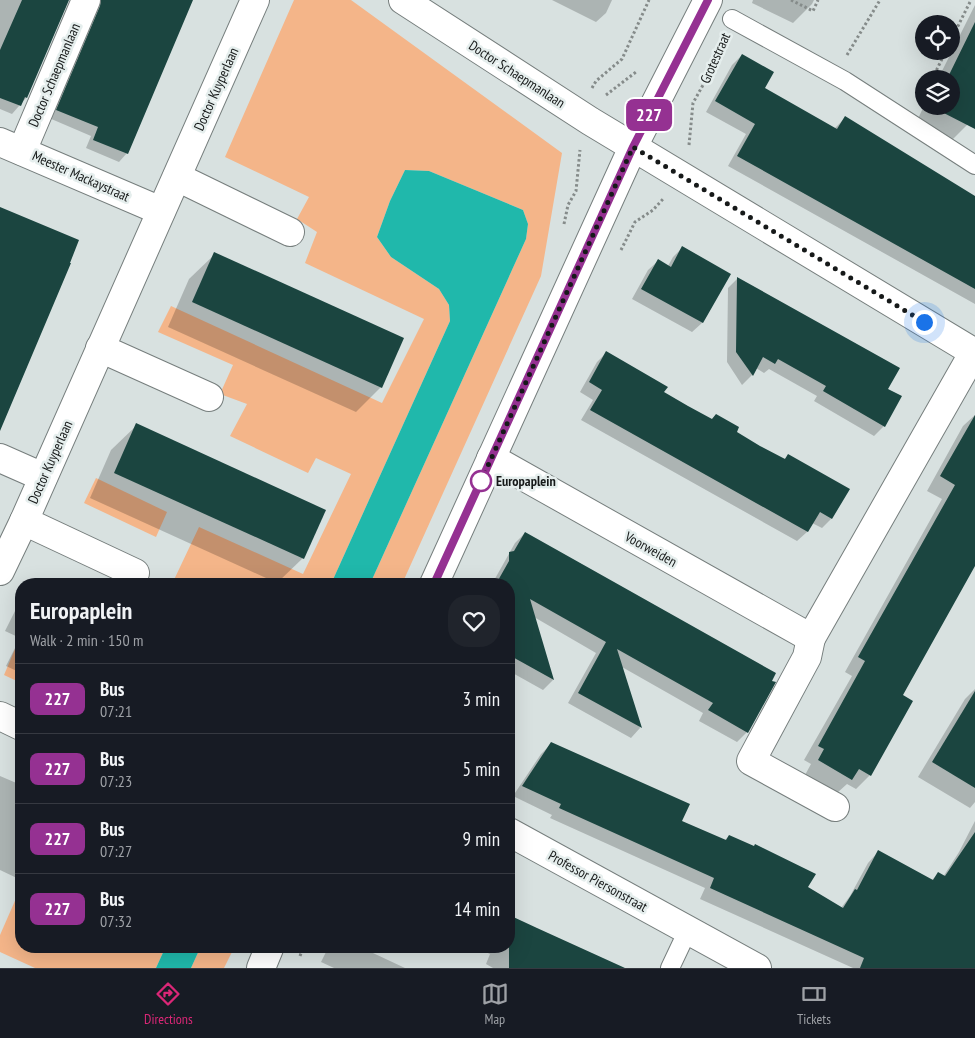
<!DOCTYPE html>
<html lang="en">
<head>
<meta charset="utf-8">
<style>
  body { margin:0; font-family:"PT Sans Narrow",sans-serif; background:#20242c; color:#f1f3f6; height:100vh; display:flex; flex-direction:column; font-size:19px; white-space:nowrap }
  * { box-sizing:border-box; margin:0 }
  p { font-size:16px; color:#9ea1a6 }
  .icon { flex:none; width:28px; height:28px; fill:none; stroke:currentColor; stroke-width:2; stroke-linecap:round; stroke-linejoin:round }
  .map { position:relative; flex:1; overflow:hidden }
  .side { position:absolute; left:15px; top:578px; width:500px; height:375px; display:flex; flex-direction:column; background:#171b24; border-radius:20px; box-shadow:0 5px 20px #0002 }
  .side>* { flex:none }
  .badge { padding:0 10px; border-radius:8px; font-size:18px; line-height:32px }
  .buttons { position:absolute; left:915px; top:15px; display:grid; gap:10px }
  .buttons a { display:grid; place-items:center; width:45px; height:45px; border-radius:50%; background:#171b24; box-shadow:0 5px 20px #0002; font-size:25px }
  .you { position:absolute; width:25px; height:25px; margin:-12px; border:4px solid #fff; border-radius:50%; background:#1a73e8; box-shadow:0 0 0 8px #1a73e833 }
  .map>.badge { position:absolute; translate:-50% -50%; box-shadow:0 0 0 2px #fff }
  .round { display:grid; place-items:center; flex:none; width:52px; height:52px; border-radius:20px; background:#20242c }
  .overview { display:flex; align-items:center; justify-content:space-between; height:85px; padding:0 15px }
  h1 { font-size:24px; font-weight:800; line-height:38px }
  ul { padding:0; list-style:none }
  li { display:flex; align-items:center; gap:15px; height:70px; padding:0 15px; border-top:1px solid #363941 }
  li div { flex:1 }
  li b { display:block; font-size:19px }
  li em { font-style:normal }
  li .badge { min-width:55px; font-weight:700; text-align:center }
  .tabs { display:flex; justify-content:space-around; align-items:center; height:70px; border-top:1px solid #363941; background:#171b24; font-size:14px; color:#9ea1a6 }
  .tabs a { display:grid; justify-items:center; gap:2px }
  .tabs .current { color:#db2777 }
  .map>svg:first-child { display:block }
  .green { fill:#f4b589 }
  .water { fill:#20b8ab }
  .shadow { fill:#0003 }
  .building { fill:#1b4540 }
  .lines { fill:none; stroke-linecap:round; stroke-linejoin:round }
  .service-casing { stroke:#767e7d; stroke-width:20 }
  .minor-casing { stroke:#767e7d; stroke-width:30 }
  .path { stroke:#858b8a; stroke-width:3; stroke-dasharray:2.5 2.5; stroke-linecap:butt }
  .service { stroke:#fff; stroke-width:18 }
  .minor { stroke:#fff; stroke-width:28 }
  .line-casing { stroke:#fff; stroke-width:11 }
  .line { stroke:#953192; stroke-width:8 }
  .walk { stroke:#161919; stroke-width:5; stroke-dasharray:0 9 }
  .stop-dot { fill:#fff; stroke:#953192; stroke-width:2.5 }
  .labels { text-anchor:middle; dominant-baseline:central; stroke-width:5; stroke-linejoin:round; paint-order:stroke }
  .street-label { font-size:14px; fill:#161919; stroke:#e5eeed }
  .stop-label { font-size:14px; font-weight:bold; fill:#161919; stroke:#e5eeed; text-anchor:start }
</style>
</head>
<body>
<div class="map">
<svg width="975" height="968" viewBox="0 0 975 968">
  <rect width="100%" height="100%" fill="#d8e1e0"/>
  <g class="green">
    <path d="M294,0H351L562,153L541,276L402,584H370L526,239L528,224L523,210L429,171L405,170L390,201L377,237L391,257L439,289L449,305L450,321L331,584H172L199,527L303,574L351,474L316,458L308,473L230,436L247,404L220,394L233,365L158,332L171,306L382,403L424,319L305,263L317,232L297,219L309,197L225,157Z"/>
    <path d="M96,478L167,512L156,537L84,503Z"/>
    <path d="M15,649L21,652V683L4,675Z"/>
    <path d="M21,887V946H166L156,968H35L0,952V935Z"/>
    <path d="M201,946H235L224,968H191Z"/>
  </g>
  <g class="water">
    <path d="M405,170L429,171L523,210L528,224L526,239L370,584H331L450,321L449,305L439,289L391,257L377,237L390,201Z"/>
    <path d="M166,946H201L191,968H156Z"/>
  </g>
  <g class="shadow">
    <path d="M0,0H68L26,98L12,114L0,109Z"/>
    <path d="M91,0H192L127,153L119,162L86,148L91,136L49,118Z"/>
    <path d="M552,0H612L606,13L596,22Z"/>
    <path d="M753,0H814L812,4L793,23L752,3Z"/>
    <path d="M975,5V109L967,125L948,144L914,127L924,106H951V79H938Z"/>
    <path d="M742,55L764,89L834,129L845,118L975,197V304L728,166L746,134L706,112L732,65Z"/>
    <path d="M683,247L729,274L702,323L692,332L632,299L648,270L658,261L668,266L673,257Z"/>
    <path d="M215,254L381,387L356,412L168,327L189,279Z"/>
    <path d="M738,278L887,389L884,426L874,436L814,401L817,396L769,369L764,373L756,368L752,375L742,385L727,362L728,288Z"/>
    <path d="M606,353L663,393L711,420L716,415L735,433L783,460L788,456L831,519L822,528L812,523L807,532L797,541L581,420L593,400L580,392L597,362Z"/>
    <path d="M975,415V562L901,695L870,775L856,789L847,784L837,793L805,775L811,764L804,760L852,676L845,672L942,499L927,491L963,426Z"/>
    <path d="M137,425L303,558L277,583L90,498L111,450Z"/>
    <path d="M525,533L747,732L737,742L699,721L703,713L622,667L640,728L631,738L568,703L596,653L534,617L553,680L543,690L509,671V584H492L515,543Z"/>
    <path d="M21,605V673L6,666L20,638L5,631L15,611Z"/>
    <path d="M975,689V802L970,808L918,777L965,699Z"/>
    <path d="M551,744L681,821L724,841L729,836L807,888L841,908L850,896L868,863L878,852L931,881L938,874L943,877L959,852L975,821V968H853L700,899L705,888L550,818L552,815L513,796L541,754Z"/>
    <path d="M0,776L21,785V880L0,870Z"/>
    <path d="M509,916L622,968H493L486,964L490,954L473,946H509Z"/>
    <path d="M329,946H358L405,968H334L321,962Z"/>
  </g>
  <g class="building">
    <path d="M22,0H69L27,98L25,97L21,106L0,98V50Z"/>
    <path d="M101,0H193L128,154L93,140L98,127L56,110L100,6Z"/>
    <path d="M975,22V129L936,109V106H951V79H947Z"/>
    <path d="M742,54L774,72L765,88L837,129L845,116L975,196V289L737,156L755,124L715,101Z"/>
    <path d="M0,207L79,240L70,263H71L0,431Z"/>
    <path d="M682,246L731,274L703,323L641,289L658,259L671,267Z"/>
    <path d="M214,252L404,338L382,388L192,302Z"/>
    <path d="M737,277L900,368L888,389L902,396L885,427L823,391L826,386L778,359L775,364L763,357L753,376L736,352Z"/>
    <path d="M606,351L668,387L664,392L688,406L712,419L716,414L739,427L737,432L760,446L785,459L788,454L850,489L832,519L820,512L808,532L590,410L602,390L589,382Z"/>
    <path d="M975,415V566L903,695L913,701L871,776L859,769L852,780L818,760L824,749L818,746L865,661L858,657L955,485L940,476Z"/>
    <path d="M136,423L326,510L304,559L114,473Z"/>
    <path d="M525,532L776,673L772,681L776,682L748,733L708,710L713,703L617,649L642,728L578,693L606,642L530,599L554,680L509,655V584H496L509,561V552L514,551Z"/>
    <path d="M975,691V788L932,762Z"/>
    <path d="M551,742L690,804L682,821L726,840L729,835L754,846L755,844L816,874L808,887L843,908L855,889L857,890L878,850L933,880L938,872L945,876L975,832V968H860L864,958L710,888L714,878L559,808L561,804L522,786Z"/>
    <path d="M509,915L537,928L625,968H509Z"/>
  </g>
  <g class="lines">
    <defs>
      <g id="service">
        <path d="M732,19L845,81L975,165"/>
        <path d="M670,968L688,930"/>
      </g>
      <g id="minor">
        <path d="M403,0L590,121L975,353"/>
        <path d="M0,142L161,211"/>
        <path d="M22,151L86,0"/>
        <path d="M177,177L290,232"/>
        <path d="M100,348L209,397"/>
        <path d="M0,458L43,477"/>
        <path d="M491,458L811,638L974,352"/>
        <path d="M24,521L135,573"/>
        <path d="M0,571L24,521L255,0"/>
        <path d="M434,584L633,147L708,0"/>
        <path d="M811,638L807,657L751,761L835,807"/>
        <path d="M0,716L21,726"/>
        <path d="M509,832L757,968"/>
        <path d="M261,968L270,946"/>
      </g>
    </defs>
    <use href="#service" class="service-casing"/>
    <use href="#minor" class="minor-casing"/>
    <g class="path">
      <path d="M791,0L813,11L818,0"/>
      <path d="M951,40L971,0"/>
      <path d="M847,55L880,0"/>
      <path d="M932,79L946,51"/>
      <path d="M592,88L596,81L622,59L649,0"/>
      <path d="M606,95L636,72"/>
      <path d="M921,102L924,96"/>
      <path d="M689,145L693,103L713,67L717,52"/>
      <path d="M564,224L568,205L576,191L580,150"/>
      <path d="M621,250L635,222L653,210L664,198"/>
      <path d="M300,956L304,946"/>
    </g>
    <use href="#service" class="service"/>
    <use href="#minor" class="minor"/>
  </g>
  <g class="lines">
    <defs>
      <path id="line" d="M434,584L633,147L708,0"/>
    </defs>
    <use href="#line" class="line-casing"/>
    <use href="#line" class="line"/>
    <path class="walk" d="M481,481L633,147L924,322"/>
  </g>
  <circle class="stop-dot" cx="481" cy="481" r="10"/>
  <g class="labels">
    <g class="street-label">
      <text transform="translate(715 58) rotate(-66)">Grotestraat</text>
      <text transform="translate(517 74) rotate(33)">Doctor Schaepmanlaan</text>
      <text transform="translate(54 75) rotate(-67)">Doctor Schaepmanlaan</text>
      <text transform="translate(216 89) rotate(-66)">Doctor Kuyperlaan</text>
      <text transform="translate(81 176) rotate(24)">Meester Mackaystraat</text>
      <text transform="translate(50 462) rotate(-66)">Doctor Kuyperlaan</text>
      <text transform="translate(651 549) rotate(29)">Voorweiden</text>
      <text transform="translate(598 881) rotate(29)">Professor Piersonstraat</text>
    </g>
    <g class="stop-label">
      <text x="496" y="481">Europaplein</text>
    </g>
  </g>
</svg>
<div class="buttons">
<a><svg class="icon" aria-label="locate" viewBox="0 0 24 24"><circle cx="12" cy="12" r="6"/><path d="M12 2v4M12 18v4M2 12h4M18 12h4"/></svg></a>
<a><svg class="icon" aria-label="layers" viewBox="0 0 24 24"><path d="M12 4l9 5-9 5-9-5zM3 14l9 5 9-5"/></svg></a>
</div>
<div class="you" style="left:924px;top:322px"></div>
<b class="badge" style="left:649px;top:115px;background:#953192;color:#fff">227</b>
<section class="side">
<div class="overview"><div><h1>Europaplein</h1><p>Walk · 2 min · 150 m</p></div><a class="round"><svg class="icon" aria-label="heart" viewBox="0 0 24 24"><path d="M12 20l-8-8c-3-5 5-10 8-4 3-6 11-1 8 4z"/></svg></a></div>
<ul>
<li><span class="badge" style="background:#953192;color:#fff">227</span><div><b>Bus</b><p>07:21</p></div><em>3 min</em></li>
<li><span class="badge" style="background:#953192;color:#fff">227</span><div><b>Bus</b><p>07:23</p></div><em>5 min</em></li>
<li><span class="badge" style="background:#953192;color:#fff">227</span><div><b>Bus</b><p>07:27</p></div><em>9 min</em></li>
<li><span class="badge" style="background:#953192;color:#fff">227</span><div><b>Bus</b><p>07:32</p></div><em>14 min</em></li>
</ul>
</section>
</div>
<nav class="tabs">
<a class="current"><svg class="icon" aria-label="directions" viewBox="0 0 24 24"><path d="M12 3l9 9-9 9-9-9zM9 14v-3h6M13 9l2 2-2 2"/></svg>Directions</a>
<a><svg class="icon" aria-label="map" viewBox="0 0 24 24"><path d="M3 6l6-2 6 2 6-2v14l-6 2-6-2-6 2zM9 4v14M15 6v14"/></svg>Map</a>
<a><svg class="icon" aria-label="tickets" viewBox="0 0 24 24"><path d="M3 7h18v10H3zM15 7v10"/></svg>Tickets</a>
</nav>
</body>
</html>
